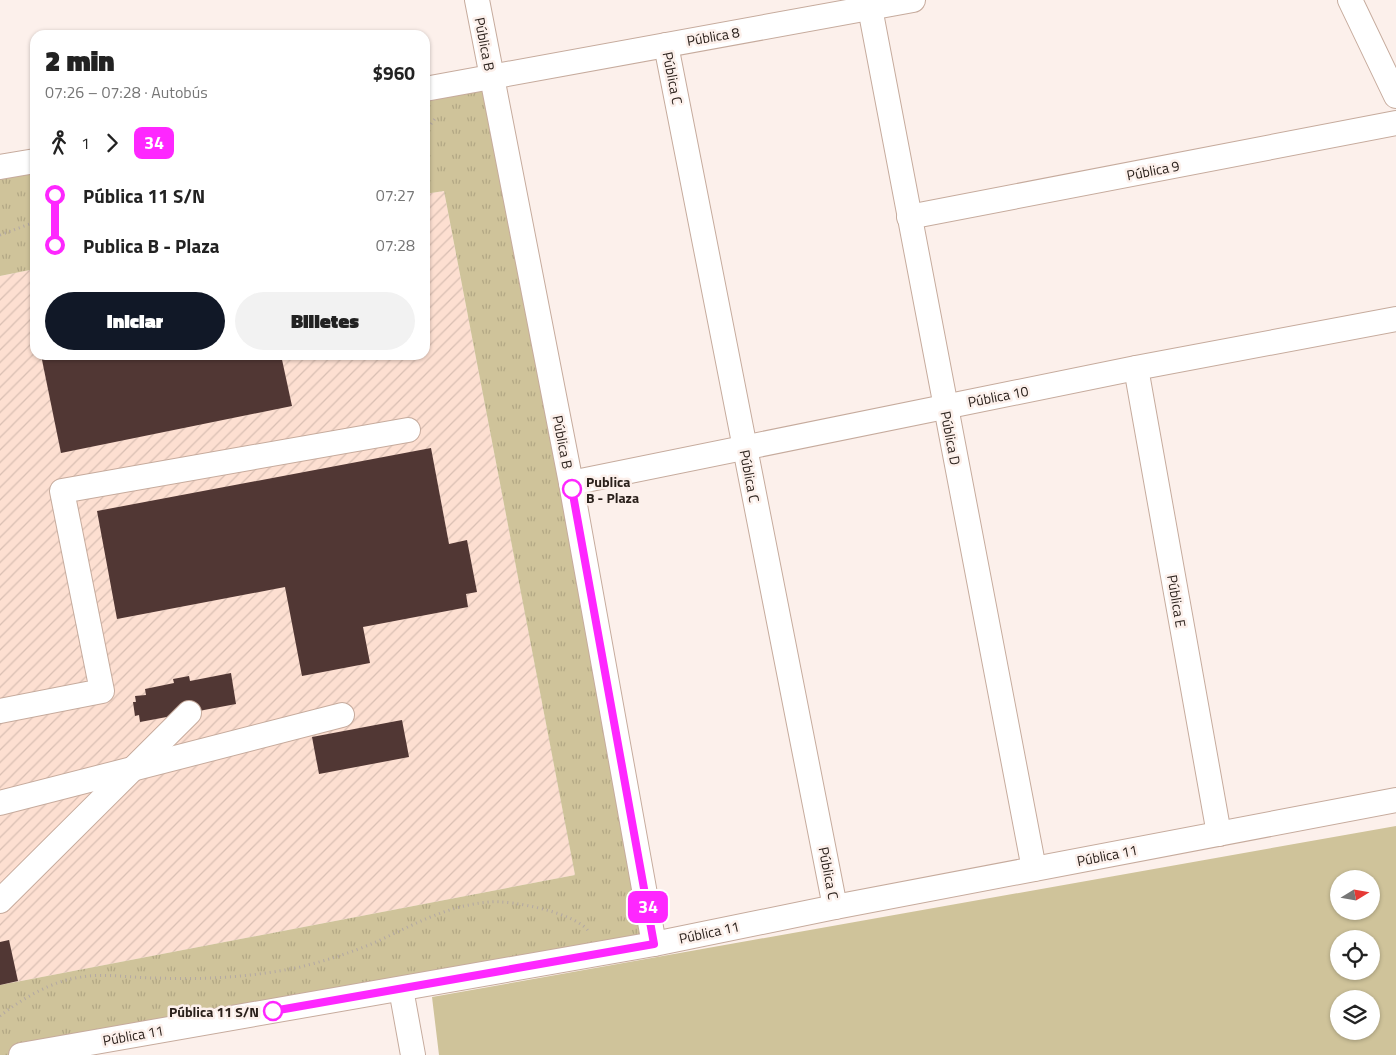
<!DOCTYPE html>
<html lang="es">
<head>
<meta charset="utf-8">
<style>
  body { margin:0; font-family:"Titillium Web",sans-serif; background:#f2f2f2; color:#222; height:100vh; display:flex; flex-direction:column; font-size:19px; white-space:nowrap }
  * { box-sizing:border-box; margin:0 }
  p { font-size:16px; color:#767676 }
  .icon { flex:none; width:28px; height:28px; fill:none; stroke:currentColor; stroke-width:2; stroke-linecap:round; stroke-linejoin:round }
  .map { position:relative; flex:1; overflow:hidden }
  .sheet { position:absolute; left:30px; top:30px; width:400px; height:330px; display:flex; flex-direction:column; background:#fff; border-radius:15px; box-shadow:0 1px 4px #0004 }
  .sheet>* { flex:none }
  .badge { padding:0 10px; border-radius:8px; font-size:18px; line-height:32px }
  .needle { width:32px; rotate:79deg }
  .controls { position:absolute; left:1330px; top:870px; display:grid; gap:10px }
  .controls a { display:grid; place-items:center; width:50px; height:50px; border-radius:50%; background:#fff; box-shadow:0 1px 4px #0004; font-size:25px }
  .map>.badge { position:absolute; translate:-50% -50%; box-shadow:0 0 0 2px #fff }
  .legs { display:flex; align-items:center; gap:8px; height:55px; padding:0 15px; font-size:16px }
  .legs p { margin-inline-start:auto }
  .headline { display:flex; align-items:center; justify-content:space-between; height:85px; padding:0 15px }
  h1 { font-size:28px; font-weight:800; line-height:38px }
  .button { display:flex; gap:10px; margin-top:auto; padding:10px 15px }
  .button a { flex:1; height:58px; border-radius:30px; background:#111827; color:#fff; font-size:20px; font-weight:800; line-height:58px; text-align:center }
  .button a+a { background:#f2f2f2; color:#222 }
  ul { padding:0 15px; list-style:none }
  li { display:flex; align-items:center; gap:18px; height:50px; font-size:19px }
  li i { display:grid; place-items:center; width:8px; height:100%; margin:0 6px; background:currentColor }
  li i::after { content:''; width:12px; height:12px; margin:-6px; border:4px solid; border-radius:50%; background:#fff }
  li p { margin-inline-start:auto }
  li:first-child i { background:linear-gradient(#0000 50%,currentColor 0) }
  li:last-child i { background:linear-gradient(currentColor 50%,#0000 0) }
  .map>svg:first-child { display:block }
  .industrial { fill:url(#industrial-furrows) }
  .grass { fill:#cfc39a; fill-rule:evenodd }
  .park { fill:url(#park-tufts) }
  .building { fill:#513734 }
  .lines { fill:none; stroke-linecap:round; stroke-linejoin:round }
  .minor-casing { stroke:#c6ab9d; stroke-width:26 }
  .path { stroke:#b3a8a3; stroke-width:3; stroke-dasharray:1 4; stroke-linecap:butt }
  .minor { stroke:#fff; stroke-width:24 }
  .line-1-casing { stroke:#fff; stroke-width:11 }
  .line-1 { stroke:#fe27ff; stroke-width:8 }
  .stop-1-dot { fill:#fff; stroke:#fe27ff; stroke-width:2.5 }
  .labels { text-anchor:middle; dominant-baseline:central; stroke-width:5; stroke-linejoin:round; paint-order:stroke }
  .street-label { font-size:14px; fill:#2a201b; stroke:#fcf0eb }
  .stop-label { font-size:14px; font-weight:bold; fill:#2a201b; stroke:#fcf0eb; text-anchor:start }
</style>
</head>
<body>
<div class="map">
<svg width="1396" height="1055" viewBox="0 0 1396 1055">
  <defs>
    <pattern id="industrial-furrows" width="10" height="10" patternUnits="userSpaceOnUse" patternTransform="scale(1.25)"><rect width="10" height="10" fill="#fddfd1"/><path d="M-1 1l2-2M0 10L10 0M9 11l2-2" fill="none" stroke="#d9bfb3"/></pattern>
    <pattern id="park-tufts" width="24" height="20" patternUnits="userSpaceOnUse" patternTransform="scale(1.25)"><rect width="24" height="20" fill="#cfc39a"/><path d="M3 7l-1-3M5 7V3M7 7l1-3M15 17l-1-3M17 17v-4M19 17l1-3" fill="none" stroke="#b2a784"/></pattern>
  </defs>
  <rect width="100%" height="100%" fill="#fcf0eb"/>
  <path class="industrial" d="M444,191L575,875L0,985V276L35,269V355H425V194Z"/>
  <path class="grass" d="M1396,826V1055H439L432,997ZM1339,879H1371V911H1339ZM1339,939H1371V971H1339ZM1339,999H1371V1031H1339Z"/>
  <g class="park">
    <path d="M491,77L654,944L21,1055H0V985L575,875L444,191L425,194V89Z"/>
    <path d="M35,161V269L0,276V167Z"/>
  </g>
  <g class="building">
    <path d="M41,355H281L292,406L61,453Z"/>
    <path d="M431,448L449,544L467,540L477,592L466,594L468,607L363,627L370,663L302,676L285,587L117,619L97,511Z"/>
    <path d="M231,673L236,704L140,722L139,715L135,716L133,702H136L135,696L146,695L145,689L174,683L173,679L189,676L190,681Z"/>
    <path d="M402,720L409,757L319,774L312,737Z"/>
    <path d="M9,940L18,981L0,985V942Z"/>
  </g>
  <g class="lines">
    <defs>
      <g id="minor">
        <path d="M477,0L571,483L654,944"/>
        <path d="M1350,0L1396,96"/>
        <path d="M870,8L1034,869"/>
        <path d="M666,45L835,907"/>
        <path d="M425,89L913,0"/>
        <path d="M0,167L35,161"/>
        <path d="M909,217L1396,123"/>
        <path d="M1136,368L1219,834"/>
        <path d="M571,483L1136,368L1396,319"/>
        <path d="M0,711L102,691L62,491L408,430"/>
        <path d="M0,803L342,715"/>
        <path d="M0,901L189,713"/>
        <path d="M401,989L413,1055"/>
        <path d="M21,1055L654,944L835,907L1396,800"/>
      </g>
    </defs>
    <use href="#minor" class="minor-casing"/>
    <g class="path">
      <path d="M425,132L437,116"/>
      <path d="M0,235L35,222"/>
      <path d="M0,1016C23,998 52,981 81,977C105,973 132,978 157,978C205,980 253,977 300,967C325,961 353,952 376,942C413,925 448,905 490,902C512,900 577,913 589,932"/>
    </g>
    <use href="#minor" class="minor"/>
  </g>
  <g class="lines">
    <defs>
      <path id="line-1" d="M273,1011L654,944L572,489"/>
    </defs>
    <use href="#line-1" class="line-1-casing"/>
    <use href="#line-1" class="line-1"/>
  </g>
  <g class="stop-1-dot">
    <circle cx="572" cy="489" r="9"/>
    <circle cx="273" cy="1011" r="9"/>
  </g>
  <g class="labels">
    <g class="street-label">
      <text transform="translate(713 36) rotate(-10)">Pública 8</text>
      <text transform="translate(485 44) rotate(79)">Pública B</text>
      <text transform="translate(673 78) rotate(79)">Pública C</text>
      <text transform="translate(1153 170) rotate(-11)">Pública 9</text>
      <text transform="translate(998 396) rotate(-11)">Pública 10</text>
      <text transform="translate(951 438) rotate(79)">Pública D</text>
      <text transform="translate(563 442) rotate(79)">Pública B</text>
      <text transform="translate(750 476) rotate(79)">Pública C</text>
      <text transform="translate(1177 601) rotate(80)">Pública E</text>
      <text transform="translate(1107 855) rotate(-11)">Pública 11</text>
      <text transform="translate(829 873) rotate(79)">Pública C</text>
      <text transform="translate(709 932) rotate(-12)">Pública 11</text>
      <text transform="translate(133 1035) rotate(-10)">Pública 11</text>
    </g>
    <g class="stop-label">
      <text x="586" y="481">Publica<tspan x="586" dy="16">B - Plaza</tspan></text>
      <text x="259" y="1011" text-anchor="end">Pública 11 S/N</text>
    </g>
  </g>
</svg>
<div class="controls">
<a><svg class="needle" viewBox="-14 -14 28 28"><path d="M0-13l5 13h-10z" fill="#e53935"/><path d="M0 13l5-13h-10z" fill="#767676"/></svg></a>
<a><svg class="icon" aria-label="locate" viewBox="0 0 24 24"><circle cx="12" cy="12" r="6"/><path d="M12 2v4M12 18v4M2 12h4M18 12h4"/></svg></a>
<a><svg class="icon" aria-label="layers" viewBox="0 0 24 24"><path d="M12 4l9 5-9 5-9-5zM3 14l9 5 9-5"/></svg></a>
</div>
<b class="badge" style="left:648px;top:907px;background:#fe27ff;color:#fff">34</b>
<section class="sheet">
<div class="headline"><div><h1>2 min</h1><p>07:26 – 07:28 · Autobús</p></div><b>$960</b></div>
<div class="legs"><svg class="icon" aria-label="walk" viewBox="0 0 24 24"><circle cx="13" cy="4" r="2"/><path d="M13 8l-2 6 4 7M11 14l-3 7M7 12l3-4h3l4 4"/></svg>1<svg class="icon" aria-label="forward" viewBox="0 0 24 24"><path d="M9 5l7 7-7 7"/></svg><b class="badge" style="background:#fe27ff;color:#fff">34</b></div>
<ul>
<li><i style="color:#fe27ff"></i><b>Pública 11 S/N</b><p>07:27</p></li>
<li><i style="color:#fe27ff"></i><b>Publica B - Plaza</b><p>07:28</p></li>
</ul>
<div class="button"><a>Iniciar</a><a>Billetes</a></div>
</section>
</div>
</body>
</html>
